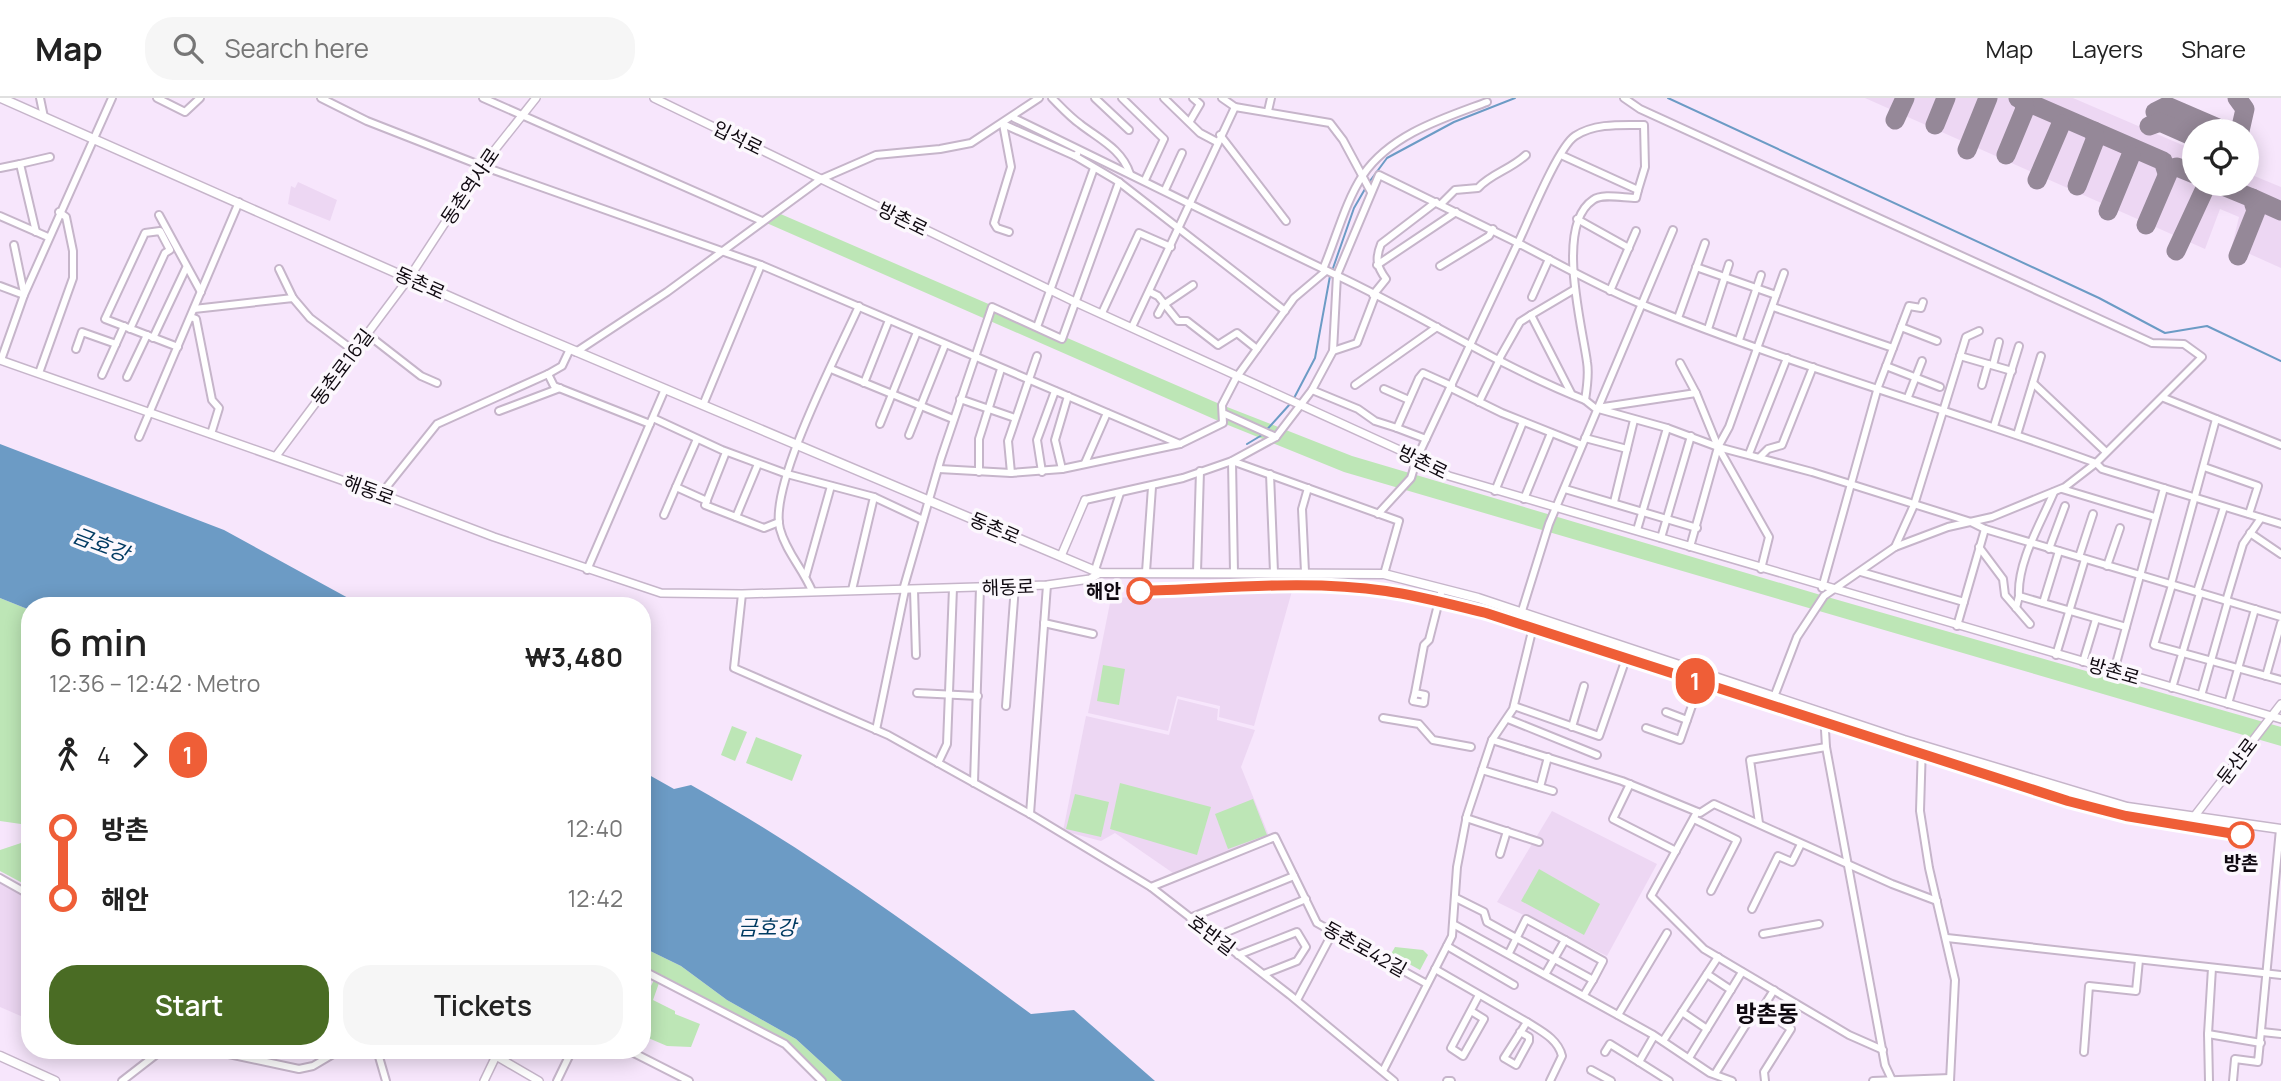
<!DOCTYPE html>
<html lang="en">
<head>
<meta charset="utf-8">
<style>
  body { margin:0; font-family:Manrope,"Noto Sans KR",sans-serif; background:#f6f6f6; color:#222; height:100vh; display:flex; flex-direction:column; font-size:26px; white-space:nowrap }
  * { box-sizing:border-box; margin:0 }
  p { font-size:23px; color:#767676 }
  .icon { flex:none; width:38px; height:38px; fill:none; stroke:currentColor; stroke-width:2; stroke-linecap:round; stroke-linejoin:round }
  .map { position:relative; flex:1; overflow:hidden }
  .drawer { position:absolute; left:21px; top:499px; width:630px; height:462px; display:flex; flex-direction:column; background:#fff; border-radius:28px; box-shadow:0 4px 18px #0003 }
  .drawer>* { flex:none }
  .badge { padding:0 14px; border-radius:23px; font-size:24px; line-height:46px }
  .tools { position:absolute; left:2182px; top:21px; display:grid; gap:14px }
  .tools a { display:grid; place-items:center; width:77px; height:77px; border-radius:50%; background:#fff; box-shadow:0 4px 18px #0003; font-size:35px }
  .map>.badge { position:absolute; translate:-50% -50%; box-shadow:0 0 0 4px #fff }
  .legs { display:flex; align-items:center; gap:10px; height:77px; padding:0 28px; font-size:23px }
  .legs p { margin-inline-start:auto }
  .headline { display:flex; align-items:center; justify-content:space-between; height:119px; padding:0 28px }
  h1 { font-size:38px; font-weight:600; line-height:52px }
  .action { display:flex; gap:14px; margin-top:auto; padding:14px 28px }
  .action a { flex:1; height:80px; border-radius:28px; background:#4a6c24; color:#fff; font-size:28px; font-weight:600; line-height:80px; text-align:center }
  .action a+a { background:#f6f6f6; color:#222 }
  ul { padding:0 28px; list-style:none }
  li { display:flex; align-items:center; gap:24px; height:70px; font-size:26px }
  li i { display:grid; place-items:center; width:10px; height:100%; margin:0 9px; background:currentColor }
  li i::after { content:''; width:18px; height:18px; margin:-9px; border:5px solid; border-radius:50%; background:#fff }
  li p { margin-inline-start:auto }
  li:first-child i { background:linear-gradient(#0000 50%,currentColor 0) }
  li:last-child i { background:linear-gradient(currentColor 50%,#0000 0) }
  header { display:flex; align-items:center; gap:42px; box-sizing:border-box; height:98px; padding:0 35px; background:#fff; border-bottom:2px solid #e0e0e0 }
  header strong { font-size:33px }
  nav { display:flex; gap:38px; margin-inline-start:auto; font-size:24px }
  .search { width:490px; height:63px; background:#f6f6f6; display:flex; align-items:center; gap:18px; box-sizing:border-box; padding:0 24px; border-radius:28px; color:#767676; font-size:26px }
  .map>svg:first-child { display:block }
  .built { fill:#edd7f3 }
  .green { fill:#bde6b6 }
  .water { fill:#6c9bc5 }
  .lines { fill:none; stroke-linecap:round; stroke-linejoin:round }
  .stream { stroke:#6c9bc5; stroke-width:2 }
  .taxiway { stroke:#958898; stroke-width:19 }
  .minor-casing { stroke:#c6b5ca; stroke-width:10 }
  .tertiary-casing { stroke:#c6b5ca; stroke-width:10 }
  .secondary-casing { stroke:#c6b5ca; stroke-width:11 }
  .minor { stroke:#fff; stroke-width:6 }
  .tertiary { stroke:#fff; stroke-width:7 }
  .secondary { stroke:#fff; stroke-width:8 }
  .line-1-casing { stroke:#fff; stroke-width:16 }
  .line-1 { stroke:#ef5e37; stroke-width:10 }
  .stop-1-dot { fill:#fff; stroke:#ef5e37; stroke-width:3.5 }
  .labels { text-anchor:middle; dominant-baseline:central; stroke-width:7; stroke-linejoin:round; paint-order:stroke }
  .street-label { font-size:19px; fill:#0f0910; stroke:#fcf8fd }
  .stop-label { font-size:19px; font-weight:bold; fill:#0f0910; stroke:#fcf8fd; text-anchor:end }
  .water-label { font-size:21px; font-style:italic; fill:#003a62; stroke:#fcf8fd }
  .quarter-label { font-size:23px; font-weight:bold; fill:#0f0910; stroke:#fcf8fd }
</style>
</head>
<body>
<header>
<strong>Map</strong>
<div class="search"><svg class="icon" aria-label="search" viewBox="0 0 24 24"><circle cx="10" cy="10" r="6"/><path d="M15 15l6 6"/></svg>Search here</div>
<nav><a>Map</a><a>Layers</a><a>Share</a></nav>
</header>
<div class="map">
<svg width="2281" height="983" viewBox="0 0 2281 983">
  <rect width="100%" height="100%" fill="#f7e6fc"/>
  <g class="built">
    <path d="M1865,0H2073L2194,52V86H2247V75L2281,89V170L2232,148L2239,119L2220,111L2205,151Z"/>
    <path d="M298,84L337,102L330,123L288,106L291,88L295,90Z"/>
    <path d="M1292,493L1254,628L1219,619L1220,608L1177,598L1168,633L1088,615L1111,500Z"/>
    <path d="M1178,601L1218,611L1217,622L1255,632L1241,669L1269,738L1173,775L1115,735L1101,743L1063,733L1086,618L1169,637Z"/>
    <path d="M1552,713L1657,766L1607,858L1497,804Z"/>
    <path d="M0,783L30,802V922L0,909Z"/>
  </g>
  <g class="green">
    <path d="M776,114L1222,307L1352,358L1824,498L2281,629V648L1344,374L1223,325L762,123Z"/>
    <path d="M0,500L30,512V789L0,773V752L21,745L28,727L0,723Z"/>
    <path d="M1103,567L1125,571L1119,607L1097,603Z"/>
    <path d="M732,628L747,634L735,663L721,657Z"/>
    <path d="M756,639L802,657L792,683L746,665Z"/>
    <path d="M1120,685L1211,709L1197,757L1110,731Z"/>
    <path d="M1075,696L1109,704L1101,739L1066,731Z"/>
    <path d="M1253,701L1267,737L1228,751L1215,716Z"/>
    <path d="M1539,771L1600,806L1584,837L1521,803Z"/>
    <path d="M642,849L681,868L727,902L796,941L842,983H822L786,944L692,893L642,871Z"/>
    <path d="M1395,849L1423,852L1428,857L1420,872L1391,856Z"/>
    <path d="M654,882L659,885L653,902L675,913V916L700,926L691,949L667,948L646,939L647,936L642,934L645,900Z"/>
  </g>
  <g class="water">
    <path d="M0,346L224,432L361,507L30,508V512L0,500Z"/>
    <path d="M642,673L674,691L691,687C811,754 921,835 1031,916L1074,912L1155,983H842L796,941L727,902L681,868L642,849Z"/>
  </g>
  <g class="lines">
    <g class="stream">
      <path d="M1668,0L2099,200L2165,235L2207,228L2281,263"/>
      <path d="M1370,83L1387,60L1454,24L1515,0"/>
      <path d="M1332,173L1354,110L1365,91"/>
      <path d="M1293,302L1315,260L1330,178"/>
      <path d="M1247,346L1262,337L1290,306"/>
    </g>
    <g class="taxiway">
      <path d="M2018,0L2163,63L2167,75"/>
      <path d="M2237,0L2245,11L2240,33"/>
      <path d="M2155,14L2167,8L2225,33"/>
      <path d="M1895,22L1905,0"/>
      <path d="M1935,27L1946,0"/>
      <path d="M2149,28L2160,24L2194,39"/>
      <path d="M1967,52L1988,0"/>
      <path d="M2006,57L2025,11L2023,2"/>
      <path d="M2037,82L2061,26"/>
      <path d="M2218,86L2252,100L2256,113L2238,158"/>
      <path d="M2077,88L2095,42L2094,33"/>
      <path d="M2252,100L2281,113"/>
      <path d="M2108,113L2131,57"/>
      <path d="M2146,127L2170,71L2177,69L2194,76"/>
      <path d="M2176,153L2207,86"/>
    </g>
    <defs>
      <g id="minor">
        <path d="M40,0L44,19"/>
        <path d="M157,0L185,14L200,0"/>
        <path d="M321,0L367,23L482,68L761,167L1180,346"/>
        <path d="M483,0L762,123"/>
        <path d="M1052,0C1061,9 1070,19 1080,26C1099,41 1122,51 1130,76"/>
        <path d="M1095,0L1129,32"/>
        <path d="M1122,0L1164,41L1145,82"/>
        <path d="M1164,0L1200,35L1217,44"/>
        <path d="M1222,0L1235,9"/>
        <path d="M1624,0L1640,11L2152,245L2184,246L2202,259L2096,365L2065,389L1992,419L1948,429L1895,449L1824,498L1797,539L1774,599"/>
        <path d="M1268,13L1271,0"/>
        <path d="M1014,20C1122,72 1229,126 1338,178C1421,217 1499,268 1585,302L1595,310L1667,330L1718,349L1812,374L1971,424L1985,431L2281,519"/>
        <path d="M1190,23L1200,6L1193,0"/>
        <path d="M1003,26L1011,69L994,125L997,130L1009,134"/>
        <path d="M1003,26L1075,58L1077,56"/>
        <path d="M1220,37L1286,123"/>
        <path d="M1075,58L1119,84L1285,213"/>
        <path d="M20,66L50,59"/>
        <path d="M0,70L20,66L36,134"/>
        <path d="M1165,92L1182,55"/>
        <path d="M1441,106L1455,92L1478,90C1492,75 1510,72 1526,57"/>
        <path d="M159,117L201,194"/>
        <path d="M0,118L48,139"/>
        <path d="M1577,121L1629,150"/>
        <path d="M14,147L24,195"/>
        <path d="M1377,167L1456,114"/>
        <path d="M1440,168L1489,138L1493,131"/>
        <path d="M1696,169L1776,197"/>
        <path d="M279,171L293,200"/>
        <path d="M1323,171C1336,141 1345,104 1363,77C1391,36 1444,20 1487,4"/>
        <path d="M0,188L24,197L1,262"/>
        <path d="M1610,193L1636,133"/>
        <path d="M1150,194L1158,198L1178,223H1187L1218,247L1237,235L1257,251"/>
        <path d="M24,197L112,0"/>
        <path d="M1373,197L1386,181C1377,169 1375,161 1381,146L1436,104"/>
        <path d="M1532,199L1549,161"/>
        <path d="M1165,206L1193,187"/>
        <path d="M1773,209L1893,250L1878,289L1822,490"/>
        <path d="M194,211L293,200L310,220L354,253"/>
        <path d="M1102,215L1139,135L1171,149"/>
        <path d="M1158,216L1164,205"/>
        <path d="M191,219L196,221L212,302L219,310L211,336"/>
        <path d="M1678,220L1705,145"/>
        <path d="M1037,229L1094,70"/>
        <path d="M1132,229L1235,9L1330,25L1343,42L1371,94"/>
        <path d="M1901,229L1937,243"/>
        <path d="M130,231L165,155L170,152L160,133L145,135L105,221L178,249"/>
        <path d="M1708,231L1729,166"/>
        <path d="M367,236L421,278L437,285"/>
        <path d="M153,240L186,170"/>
        <path d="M1739,242L1761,177"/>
        <path d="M1893,250L1909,208L1921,210L1923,204"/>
        <path d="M76,251L82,234L116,246"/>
        <path d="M1333,253L1357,245L1375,198"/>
        <path d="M576,254L667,194L821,81L876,57L940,51L971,45L1039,0"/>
        <path d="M1960,258L2012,273"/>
        <path d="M1499,261L1520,224L1531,217"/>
        <path d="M1680,265L1696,295L1718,349L1769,439L1761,471"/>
        <path d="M1993,267L1999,244"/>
        <path d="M1886,268L1940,289"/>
        <path d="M831,271L953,321"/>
        <path d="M39,275L73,180V153L66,119L59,114"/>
        <path d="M548,276L562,268L570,251"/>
        <path d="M102,277L124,228"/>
        <path d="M127,279L147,237"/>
        <path d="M864,285L889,222"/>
        <path d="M2033,285L2106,354"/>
        <path d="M1355,287L1437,229"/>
        <path d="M1982,287L1988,266"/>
        <path d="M1451,290L1502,315L1582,347"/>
        <path d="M1384,291L1409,302"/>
        <path d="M1312,292L1358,311L1375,323L1397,330"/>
        <path d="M1571,295L1531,217L1575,191"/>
        <path d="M1908,299L1922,263"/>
        <path d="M2164,300L2281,347"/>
        <path d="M960,301L1015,320"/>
        <path d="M1585,302C1587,290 1589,276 1587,264C1582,227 1555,127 1593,102C1602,95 1624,100 1636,100L1638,92"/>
        <path d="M1479,304L1500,261"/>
        <path d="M703,307L761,167"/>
        <path d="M1597,310L1696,295"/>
        <path d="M499,313L560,290"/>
        <path d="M1225,316L1276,339"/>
        <path d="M653,320L722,352L787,376L874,399L923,422"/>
        <path d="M880,326L917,234"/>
        <path d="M1994,328L2019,248"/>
        <path d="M909,337L945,247"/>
        <path d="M2017,337L2041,258"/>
        <path d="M139,339L239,104"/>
        <path d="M1585,340L1627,351"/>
        <path d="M697,341L676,389L707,403"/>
        <path d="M1426,341L1397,330L1419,280L1423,275L1452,288"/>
        <path d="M726,354L705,407L764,430L779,424"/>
        <path d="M1749,356L1787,260"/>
        <path d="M1760,359L1768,351L1782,347L1813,269"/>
        <path d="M1085,365L1107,315"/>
        <path d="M2204,369L2258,388L2249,416"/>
        <path d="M939,371L1011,375L1062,371L1180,346L1223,325L1222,307L1236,280L1294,200L1326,173"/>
        <path d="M1062,371L1055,342L1068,298"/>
        <path d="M979,374V341L1001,271"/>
        <path d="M1042,374L1037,342L1055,293"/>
        <path d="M1011,375L1008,343L1037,258"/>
        <path d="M1270,376L1274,474"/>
        <path d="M1565,391L1697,430"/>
        <path d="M2062,391L2155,419"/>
        <path d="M1495,393L1523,324"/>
        <path d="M381,396L437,326L548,276L554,288L650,326"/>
        <path d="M1524,401L1551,335"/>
        <path d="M1085,402L1183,380L1232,363L1276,339L1312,292L1333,253L1337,177L1379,77L1518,145C1528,124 1558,49 1575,38C1595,25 1621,27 1644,27L1645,69L1638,92L1561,57"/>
        <path d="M1614,404L1634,322"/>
        <path d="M1378,416L1411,380L1417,360L1518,145C1559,166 1599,189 1641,206C1790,267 1945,310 2096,365L2102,371L2281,426"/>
        <path d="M664,417L676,389"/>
        <path d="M736,419L758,366"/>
        <path d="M1637,432L1667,330"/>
        <path d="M2250,435L2281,456"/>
        <path d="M1661,440L1691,338"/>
        <path d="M1690,449L1718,349L1729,329L1784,175"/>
        <path d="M1895,449L1914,407L1966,239L1979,233"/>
        <path d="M1979,449L2003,481L2005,497L2030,526"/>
        <path d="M2049,451L2065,408"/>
        <path d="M2079,459L2093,416"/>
        <path d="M2107,468L2120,430"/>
        <path d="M587,472L665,291"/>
        <path d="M1095,472L1120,395"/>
        <path d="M1146,474L1152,389"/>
        <path d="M1197,474L1200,373"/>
        <path d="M1234,474L1232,363L1399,423L1384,476"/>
        <path d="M1305,474L1302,411L1308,390"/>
        <path d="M1861,474L1964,504"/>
        <path d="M806,477L831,388"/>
        <path d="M2171,486L2216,321"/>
        <path d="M2172,487L2154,547L2281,582"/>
        <path d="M852,492L874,399"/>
        <path d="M903,492L941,360L992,209L1062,241L1119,84"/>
        <path d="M914,492L916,557"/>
        <path d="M812,493C803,471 786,454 780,431C768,388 839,253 859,208"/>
        <path d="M2197,494L2224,409"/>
        <path d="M742,496L734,570L888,637L1030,716L1151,789L1290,897L1394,983"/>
        <path d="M2019,498C2017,464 2041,425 2054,394"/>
        <path d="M2226,503L2243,446L2261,420"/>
        <path d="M2043,505L2059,453"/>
        <path d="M2016,510L2019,498L2126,529"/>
        <path d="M1521,516L1549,426L1673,132"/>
        <path d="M1044,525L1093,536"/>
        <path d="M1957,528L1985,431"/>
        <path d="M2056,557L2085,461"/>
        <path d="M2083,564L2096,521"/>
        <path d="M2114,573L2164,390"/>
        <path d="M2266,578L2281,525"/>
        <path d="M2172,590L2200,495"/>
        <path d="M917,595L978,598"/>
        <path d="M1415,595L1413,603L1424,605L1425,597L1415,595L1424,547L1429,542L1442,491"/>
        <path d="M2201,598L2228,503"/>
        <path d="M2228,606L2255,511"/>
        <path d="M1006,608L1015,488"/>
        <path d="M1514,608L1599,638L1629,552"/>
        <path d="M1666,614L1687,622"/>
        <path d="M1824,615L1826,649L1885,967L1892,982"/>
        <path d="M1383,620L1419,626L1433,642L1471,649"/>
        <path d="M1508,621L1597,657"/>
        <path d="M1572,629L1584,588"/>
        <path d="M1646,630L1680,642L1703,576"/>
        <path d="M876,632L905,492"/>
        <path d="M1492,642L1622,683L1700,715L1714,706L1892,786L1937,803"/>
        <path d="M1922,647L1920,713L1929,770L1955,882L1950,983"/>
        <path d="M938,665L947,646L953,490"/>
        <path d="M1482,672L1553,693"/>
        <path d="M974,685L980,489"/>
        <path d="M1630,686L1613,721L1676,753"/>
        <path d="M1540,689L1548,659"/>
        <path d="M1697,714L1651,798L1704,851L1849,937L1883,952"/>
        <path d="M1030,716L1047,487"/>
        <path d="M1466,720L1539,744"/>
        <path d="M1694,721L1737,742L1711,793"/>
        <path d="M1759,725L1750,662L1826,649"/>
        <path d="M1500,756L1507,733"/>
        <path d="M0,780L30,797"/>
        <path d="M1151,789L1275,739L1317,825L1427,886"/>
        <path d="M1456,800L1484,814L1487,824L1593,882L1584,897"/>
        <path d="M1752,811L1778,758L1792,764L1801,746"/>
        <path d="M1190,820L1294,778"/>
        <path d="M1455,827L1652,936L1710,975L1732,983"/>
        <path d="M1763,836L1819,826"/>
        <path d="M1215,839L1306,801"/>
        <path d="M1947,840L2281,877"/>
        <path d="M1447,848L1514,887"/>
        <path d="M1509,855L1526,821L1565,842"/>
        <path d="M1238,857L1297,834L1306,849L1297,863L1264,876"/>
        <path d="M1435,871L1527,924L1504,960L1516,967L1529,943V939L1520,934"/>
        <path d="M642,872L785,946L822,983"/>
        <path d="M1546,875L1565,842L1603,863L1593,882"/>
        <path d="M1707,876L1731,892"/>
        <path d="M1297,902L1333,834"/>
        <path d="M1471,913L1484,921L1463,958L1451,950L1479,897"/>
        <path d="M1682,914L1707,931"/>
        <path d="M1618,917L1667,835"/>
        <path d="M1527,924C1541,933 1558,941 1562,958L1550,983"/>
        <path d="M2262,934L2281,936"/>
        <path d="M2208,936L2261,945"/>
        <path d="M1663,943L1718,859"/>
        <path d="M210,952L299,971L313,968L340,952"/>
        <path d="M377,952L386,983"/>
        <path d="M487,952L496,958"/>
        <path d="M628,952L689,983"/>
        <path d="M1605,954L1610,946L1639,964L1654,938"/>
        <path d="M2084,954L2089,888L2136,893L2139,862"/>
        <path d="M1689,960L1742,874"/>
        <path d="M1639,964L1669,983"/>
        <path d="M1591,972L1611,983"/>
        <path d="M1383,973L1452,838L1457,769L1467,717L1492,642L1513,611L1535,521"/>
        <path d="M1715,976L1757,909L1762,911"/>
        <path d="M122,983L162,952"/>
        <path d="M557,983L572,952"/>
        <path d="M1447,983H1451"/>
        <path d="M1765,983L1764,974L1791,931L1762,911L1774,892"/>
        <path d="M1873,983L1950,980"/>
        <path d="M2209,983L2208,936L2212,870"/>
        <path d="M2233,983L2235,961L2258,964L2280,731"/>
      </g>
      <g id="tertiary">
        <path d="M654,0L1075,204L1417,360L1449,378L2281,621"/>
        <path d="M0,262L381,396L494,439L661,495L742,496L1047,487L1090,481L1100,475"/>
        <path d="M276,358L409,180L482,68L536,0"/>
        <path d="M1061,458L1085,402"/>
        <path d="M2193,720L2281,606"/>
        <path d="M484,983L496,958L539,983"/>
      </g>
      <g id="secondary">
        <path d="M1,0L516,228L1100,475L1384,476L1478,500L1904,642L2127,709L2281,731"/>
        <path d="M0,958L55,983"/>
      </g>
    </defs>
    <use href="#minor" class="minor-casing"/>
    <use href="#tertiary" class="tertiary-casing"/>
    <use href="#secondary" class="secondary-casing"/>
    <use href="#minor" class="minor"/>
    <use href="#tertiary" class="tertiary"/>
    <use href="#secondary" class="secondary"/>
  </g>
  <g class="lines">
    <defs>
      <path id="line-1" d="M1140,493C1221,491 1306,481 1386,493C1420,498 1453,507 1486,515L2068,703L2126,718L2241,737"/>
    </defs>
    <use href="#line-1" class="line-1-casing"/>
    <use href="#line-1" class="line-1"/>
  </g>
  <g class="stop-1-dot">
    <circle cx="1140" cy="493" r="12"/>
    <circle cx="2241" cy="737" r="12"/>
  </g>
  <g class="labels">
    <g class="street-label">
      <text transform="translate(738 40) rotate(26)">입석로</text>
      <text transform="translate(470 88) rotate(-56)">동촌역사로</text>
      <text transform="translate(903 121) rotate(26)">방촌로</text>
      <text transform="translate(420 185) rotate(24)">동촌로</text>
      <text transform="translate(342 269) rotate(-53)">동촌로16길</text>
      <text transform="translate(1423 364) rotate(26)">방촌로</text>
      <text transform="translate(369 392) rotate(20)">해동로</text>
      <text transform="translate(995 430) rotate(23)">동촌로</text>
      <text transform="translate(1008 489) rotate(-2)">해동로</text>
      <text transform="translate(2114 573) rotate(16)">방촌로</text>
      <text transform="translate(2237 663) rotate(-53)">둔산로</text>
      <text transform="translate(1212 837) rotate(37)">호반길</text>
      <text transform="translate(1365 851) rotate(29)">동촌로42길</text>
    </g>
    <g class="stop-label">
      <text x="1121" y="493">해안</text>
      <text x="2241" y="765" text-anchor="middle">방촌</text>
    </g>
    <g class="water-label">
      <text transform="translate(101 446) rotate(21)">금호강</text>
      <text x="767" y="829">금호강</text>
    </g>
    <g class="quarter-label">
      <text x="1767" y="915">방촌동</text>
    </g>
  </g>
</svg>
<div class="tools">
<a><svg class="icon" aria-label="locate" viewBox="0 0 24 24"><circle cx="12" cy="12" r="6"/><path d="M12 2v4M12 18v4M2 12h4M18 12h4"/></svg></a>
</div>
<b class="badge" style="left:1695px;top:583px;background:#ef5e37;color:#fff">1</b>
<section class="drawer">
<div class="headline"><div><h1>6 min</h1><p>12:36 – 12:42 · Metro</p></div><b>₩3,480</b></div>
<div class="legs"><svg class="icon" aria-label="walk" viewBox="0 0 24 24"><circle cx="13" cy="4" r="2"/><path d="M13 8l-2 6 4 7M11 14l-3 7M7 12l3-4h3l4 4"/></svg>4<svg class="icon" aria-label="forward" viewBox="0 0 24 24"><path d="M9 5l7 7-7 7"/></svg><b class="badge" style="background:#ef5e37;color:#fff">1</b></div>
<ul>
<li><i style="color:#ef5e37"></i><b>방촌</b><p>12:40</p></li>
<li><i style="color:#ef5e37"></i><b>해안</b><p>12:42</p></li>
</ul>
<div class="action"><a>Start</a><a>Tickets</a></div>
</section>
</div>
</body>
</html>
